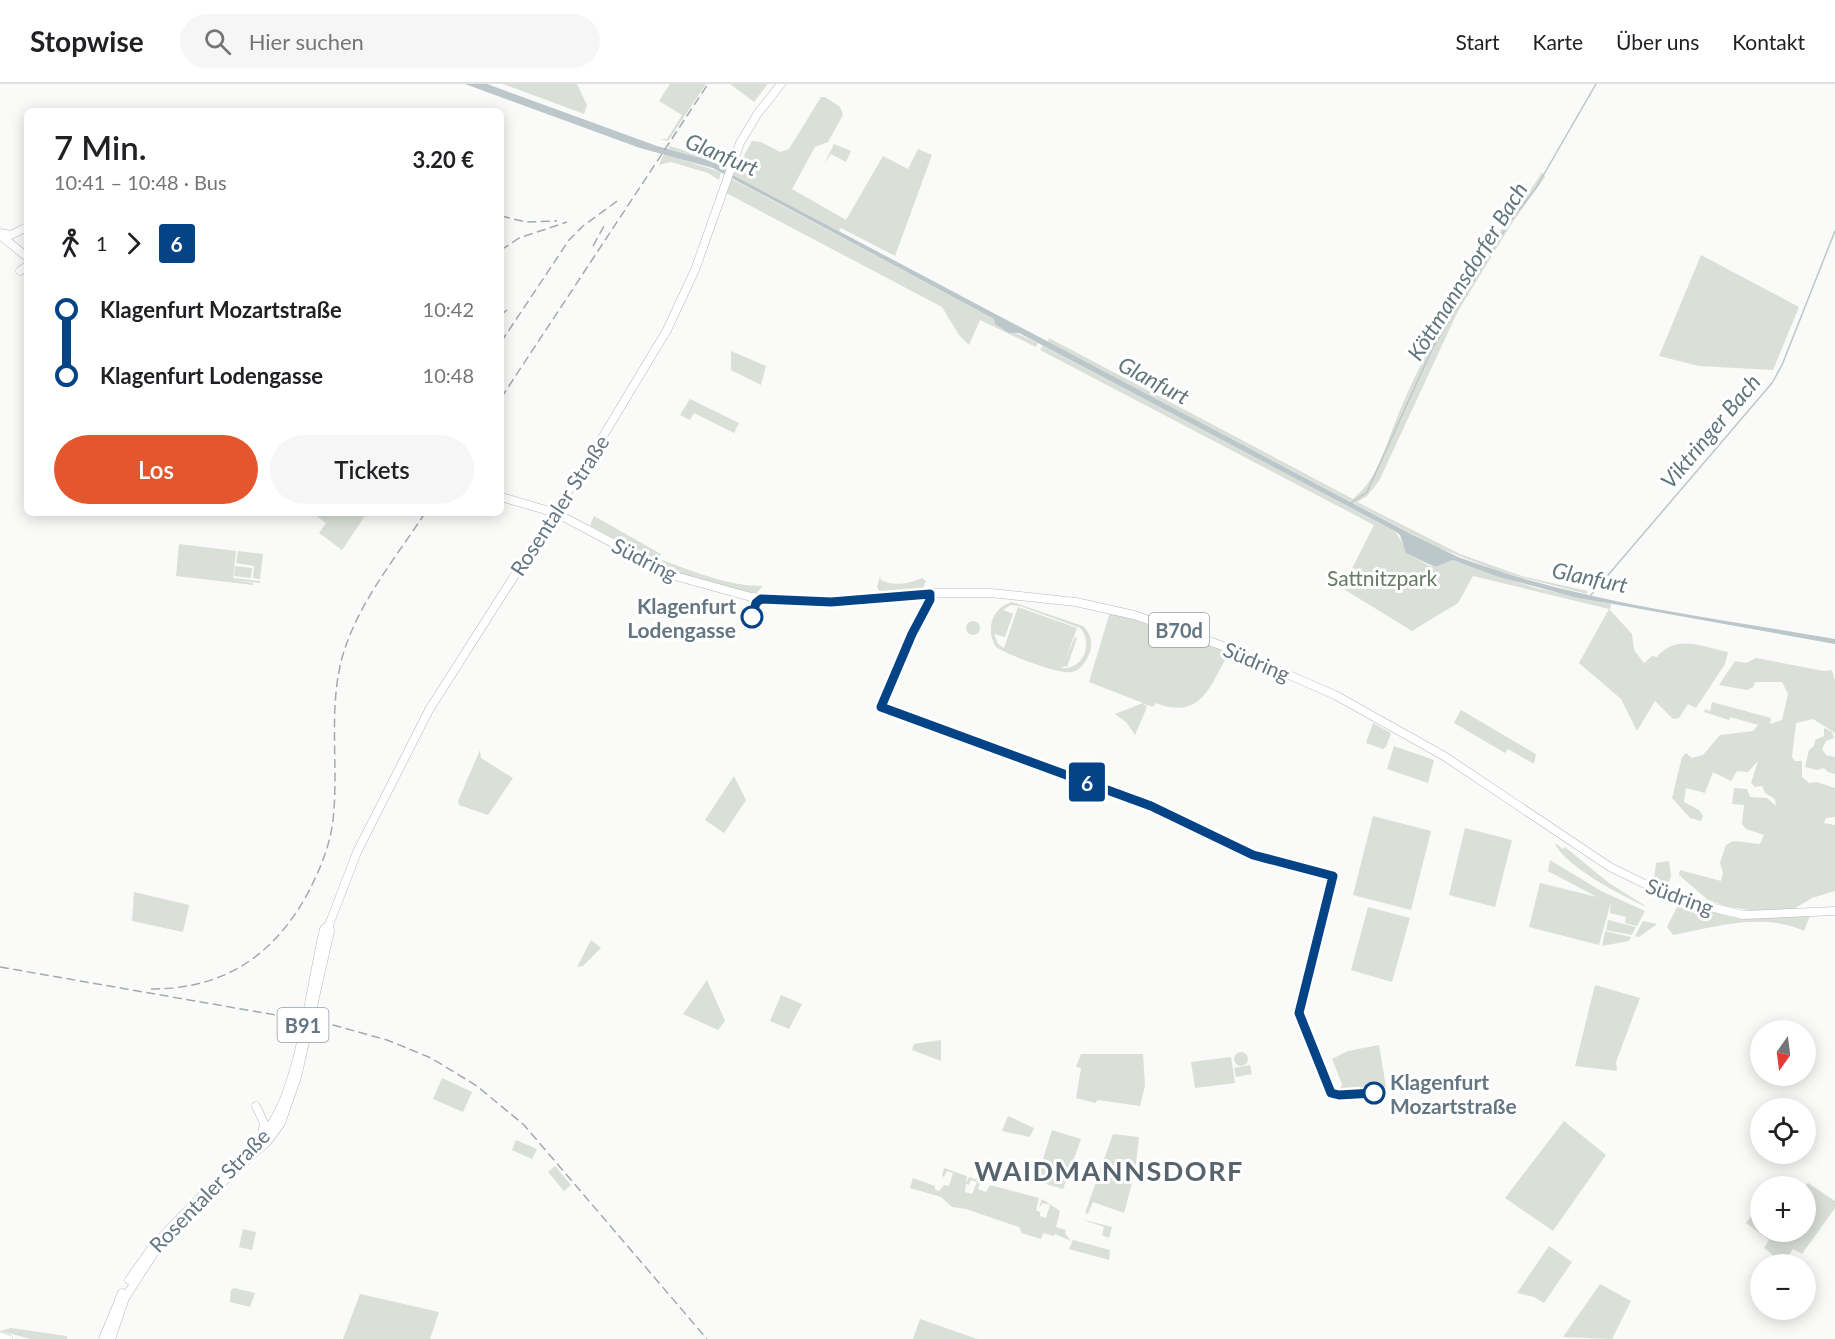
<!DOCTYPE html>
<html lang="de">
<head>
<meta charset="utf-8">
<style>
  body { margin:0; font-family:Lato,sans-serif; background:#f6f6f6; color:#202124; height:100vh; display:flex; flex-direction:column; font-size:22px; white-space:nowrap }
  * { box-sizing:border-box; margin:0 }
  p { font-size:20px; color:#757577 }
  .icon { flex:none; width:33px; height:33px; fill:none; stroke:currentColor; stroke-width:2; stroke-linecap:round; stroke-linejoin:round }
  .map { position:relative; flex:1; overflow:hidden }
  .drawer { position:absolute; left:24px; top:24px; width:480px; height:408px; display:flex; flex-direction:column; background:#fff; border-radius:9px; box-shadow:0 3px 15px #0003 }
  .drawer>* { flex:none }
  .badge { padding:0 12px; border-radius:4px; font-size:21px; line-height:39px }
  .needle { width:39px; rotate:194deg }
  .buttons { position:absolute; left:1750px; top:936px; display:grid; gap:12px }
  .buttons a { display:grid; place-items:center; width:66px; height:66px; border-radius:50%; background:#fff; box-shadow:0 3px 15px #0003; font-size:30px }
  .map>.badge { position:absolute; translate:-50% -50%; box-shadow:0 0 0 3px #fff }
  .legs { display:flex; align-items:center; gap:9px; height:66px; padding:0 30px; font-size:20px }
  .legs p { margin-inline-start:auto }
  .head { display:flex; align-items:center; justify-content:space-between; height:102px; padding:0 30px }
  h1 { font-size:33px; font-weight:600; line-height:45px }
  .button { display:flex; gap:12px; margin-top:auto; padding:12px 30px }
  .button a { flex:1; height:69px; border-radius:36px; background:#e4572e; color:#fff; font-size:24px; font-weight:600; line-height:69px; text-align:center }
  .button a+a { background:#f6f6f6; color:#202124 }
  ul { padding:0 30px; list-style:none }
  li { display:flex; align-items:center; gap:21px; height:66px; font-size:22px }
  li i { display:grid; place-items:center; width:9px; height:100%; margin:0 8px; background:currentColor }
  li i::after { content:''; width:15px; height:15px; margin:-8px; border:4px solid; border-radius:50%; background:#fff }
  li p { margin-inline-start:auto }
  li:first-child i { background:linear-gradient(#0000 50%,currentColor 0) }
  li:last-child i { background:linear-gradient(currentColor 50%,#0000 0) }
  header { display:flex; align-items:center; gap:36px; box-sizing:border-box; height:84px; padding:0 30px; background:#fff; border-bottom:2px solid #e0e0e0 }
  header strong { font-size:28px }
  nav { display:flex; gap:33px; margin-inline-start:auto; font-size:21px }
  .search { width:420px; height:54px; background:#f6f6f6; display:flex; align-items:center; gap:15px; box-sizing:border-box; padding:0 21px; border-radius:33px; color:#757577; font-size:22px }
  .map>svg:first-child { display:block }
  .green { fill:#dadfd7; fill-rule:evenodd }
  .water { fill:#bbc7cb }
  .lines { fill:none; stroke-linecap:round; stroke-linejoin:round }
  .stream { stroke:#bbc7cb; stroke-width:1.5 }
  .primary-casing { stroke:#b5babe; stroke-width:9 }
  .primary { stroke:#fff; stroke-width:8 }
  .rail { stroke:#a2aab0; stroke-width:1.5; stroke-dasharray:9 4.5; stroke-linecap:butt }
  .line-1-casing { stroke:#fff; stroke-width:14 }
  .line-1 { stroke:#044486; stroke-width:9 }
  .stop-1-dot { fill:#fff; stroke:#044486; stroke-width:3 }
  .labels { text-anchor:middle; dominant-baseline:central; stroke-width:6; stroke-linejoin:round; paint-order:stroke }
  .shield { fill:#fff; stroke:#939fa8; stroke-width:1.5 }
  .shield-label { font-size:20px; font-weight:bold; fill:#657683 }
  .street-label { font-size:21px; fill:#657683; stroke:#fff }
  .park-label { font-size:21px; fill:#687a64; stroke:#fff }
  .stop-label { font-size:21px; font-weight:bold; fill:#657683; stroke:#fff; text-anchor:end }
  .water-label { font-size:22px; font-style:italic; fill:#60757c; stroke:#fff }
  .district-label { font-size:27px; font-weight:bold; letter-spacing:1.5px; fill:#57646e; stroke:#fff }
</style>
</head>
<body>
<header>
<strong>Stopwise</strong>
<div class="search"><svg class="icon" aria-label="search" viewBox="0 0 24 24"><circle cx="10" cy="10" r="6"/><path d="M15 15l6 6"/></svg>Hier suchen</div>
<nav><a>Start</a><a>Karte</a><a>Über uns</a><a>Kontakt</a></nav>
</header>
<div class="map">
<svg width="1835" height="1255" viewBox="0 0 1835 1255">
  <rect width="100%" height="100%" fill="#fafaf8"/>
  <g class="green">
    <path d="M503,0H577L587,21L584,30Z"/>
    <path d="M670,0H706L668,57L660,55H667L682,31L659,17Z"/>
    <path d="M730,0H766L767,1L754,18Z"/>
    <path d="M821,13H825L840,23L843,31L828,58L815,63L792,105L846,136L883,72L908,85L918,65L932,71L895,172L841,144L839,147L733,91L752,57L761,58L780,68L789,65Z"/>
    <path d="M834,60L851,67L846,78L831,70L824,80Z"/>
    <path d="M670,62L724,79L723,84L715,78L668,65Z"/>
    <path d="M664,70L721,88L719,96L708,89L671,78L659,81Z"/>
    <path d="M1542,88L1545,93L1512,139L1458,227L1379,397L1367,412L1357,418L1460,470L1522,492L1587,507V510L1497,487L1437,463L1048,258L1049,254L1353,415C1377,396 1385,364 1396,336C1423,267 1464,202 1505,140C1517,122 1531,107 1542,88Z"/>
    <path d="M732,95L994,235L995,240L1038,259L1036,263L980,236L969,261L959,251L942,223L726,109Z"/>
    <path d="M1701,171L1799,223L1773,286L1699,282L1659,272Z"/>
    <path d="M1043,262L1395,447L1410,471L1430,482L1435,483L1453,476L1536,504L1611,520L1610,526L1632,550L1634,566L1644,579L1652,572L1657,573C1675,549 1705,563 1728,568L1725,580L1696,624L1688,620L1679,634L1673,635L1655,617L1637,647L1621,615L1579,579L1609,525L1473,492L1458,519L1412,547L1342,504L1374,441L1040,266Z"/>
    <path d="M731,267L766,282L761,301L731,286Z"/>
    <path d="M690,315L739,339L734,349L694,329L690,336L680,331Z"/>
    <path d="M312,429H367L342,466L319,449L326,439Z"/>
    <path d="M594,432L661,470L657,477H652L590,441Z"/>
    <path d="M179,460L236,467L233,494L260,497V499L233,496L253,499V501L176,492Z"/>
    <path d="M238,467L263,470L260,495L253,494L254,482L236,479Z"/>
    <path d="M662,476C694,488 729,502 763,502L756,509C725,508 691,494 663,482Z"/>
    <path d="M235,482L252,484L251,494L234,492Z"/>
    <path d="M880,492L881,496C895,503 910,499 922,494L926,497L923,504L901,508L879,507L877,503Z"/>
    <path d="M1012,518L1083,542C1090,549 1093,557 1090,568C1087,576 1081,586 1072,588C1060,591 1006,570 996,563C985,546 992,523 1012,518ZM1011,521L1020,522L1080,544C1094,558 1083,587 1062,584L1064,582L1067,583L1077,554L1075,553L1065,576L1077,544L1018,523L1004,564L998,560L994,550L1005,553L1013,530L1003,526Z"/>
    <path d="M1110,528L1230,567C1210,601 1202,637 1156,619L1153,623L1144,620L1147,623L1135,651L1127,639L1115,630L1143,619L1089,598Z"/>
    <circle cx="973" cy="544" r="7"/>
    <path d="M1756,574L1824,587L1832,586L1835,597V649L1813,635L1796,639L1792,673L1795,677H1802V693L1809,699L1817,698L1835,704V733L1826,734L1824,739L1835,741V807L1812,814L1792,826L1757,827L1728,823L1708,816L1679,791L1680,786L1721,797L1723,789L1720,779L1726,761L1733,757L1760,760L1764,751L1746,745L1742,740L1744,721L1732,720L1734,704L1747,705L1750,713L1767,714L1776,722L1775,715L1765,709L1762,702L1755,703L1751,699L1758,677L1748,688L1737,687L1731,697L1713,688L1705,709L1686,704L1684,718L1699,726L1703,732L1701,737L1690,734L1672,714L1682,673L1686,669L1692,674L1703,671L1720,651L1753,647L1758,641L1730,633L1729,636L1704,628L1705,625L1710,627L1712,618L1771,634L1770,640L1782,636L1788,610L1782,598H1755L1753,603L1747,606L1719,601L1735,577L1746,579Z"/>
    <path d="M1461,626L1536,670L1534,680L1508,665L1505,669L1454,639Z"/>
    <path d="M1373,639L1391,649L1386,663L1383,665L1366,659Z"/>
    <path d="M1824,644L1832,648L1834,654L1826,657L1822,665L1826,671L1835,673V690L1828,688L1824,684L1817,686L1805,683L1809,666L1814,662L1815,656L1824,652Z"/>
    <path d="M1394,662L1434,676L1428,699L1387,685Z"/>
    <path d="M480,666L481,674L513,694L488,731L459,721L458,717Z"/>
    <path d="M734,692L746,716L724,749L705,736Z"/>
    <path d="M1373,732L1431,747L1411,826L1353,811Z"/>
    <path d="M1465,744L1512,756L1495,823L1449,811Z"/>
    <path d="M1555,759L1563,765L1565,763L1609,799L1647,823C1624,813 1564,782 1555,759Z"/>
    <path d="M1550,776L1601,807L1645,827L1637,842L1625,839L1626,833L1610,829L1611,818L1599,861L1529,843L1540,799L1597,813L1548,787Z"/>
    <path d="M1669,777L1671,793L1666,803L1654,797L1656,779Z"/>
    <path d="M134,808L189,821L183,848L132,837Z"/>
    <path d="M1679,819L1732,833L1810,832L1804,847C1764,828 1714,843 1673,851L1667,843Z"/>
    <path d="M1368,823L1410,834L1392,898L1351,886Z"/>
    <path d="M1608,836L1636,843L1632,851L1606,846Z"/>
    <path d="M1643,837L1657,840L1639,853L1635,852Z"/>
    <path d="M1605,847L1631,853L1629,857L1602,862Z"/>
    <path d="M591,856L601,864L583,882L577,883Z"/>
    <path d="M707,896L725,937L718,946L683,930Z"/>
    <path d="M1595,901L1640,914L1616,978L1617,987L1575,982Z"/>
    <path d="M781,911L802,920L789,945L770,937Z"/>
    <path d="M941,956V977L912,966L914,960Z"/>
    <path d="M1379,961L1386,1003L1362,1008L1339,1009L1342,1000L1332,975L1348,967Z"/>
    <circle cx="1241" cy="975" r="7"/>
    <path d="M1081,970H1143L1145,1002L1140,1022L1098,1016L1095,1019L1076,1014L1081,984L1076,983Z"/>
    <path d="M1231,973L1235,999L1195,1004L1191,978Z"/>
    <path d="M1250,981L1252,990L1236,993L1234,984Z"/>
    <path d="M442,994L472,1008L463,1028L433,1015Z"/>
    <path d="M1008,1032L1034,1044L1030,1053L1002,1047Z"/>
    <path d="M1564,1037L1606,1071L1553,1147L1505,1114Z"/>
    <path d="M1052,1046L1081,1055L1063,1105L1036,1097Z"/>
    <path d="M1113,1050L1139,1053L1135,1088L1124,1129L1093,1118L1088,1130L1085,1129Z"/>
    <path d="M516,1056L537,1065L532,1075L512,1066Z"/>
    <path d="M555,1082L571,1101L564,1107L548,1088Z"/>
    <path d="M944,1084L967,1092L965,1108L972,1110L977,1098L971,1096L969,1101L966,1100L969,1093L981,1097L978,1105L986,1108L990,1101L1039,1114L1036,1126L1040,1128V1132L1046,1134L1050,1121L1043,1119L1039,1124L1042,1115L1060,1127L1056,1143L1066,1146L1065,1149L1071,1157L1055,1150L1054,1152L1043,1149L1041,1155L1022,1149L1019,1143L966,1125L952,1123L941,1113L910,1104L913,1094L935,1102V1105L939,1107L944,1101L949,1102L953,1089L947,1087L944,1093L942,1092Z"/>
    <path d="M1808,1099L1835,1117V1124L1802,1170L1793,1165L1783,1179L1764,1164L1769,1156L1746,1139L1761,1119V1148H1806V1102Z"/>
    <path d="M1081,1135L1112,1143L1109,1154L1102,1151L1104,1143Z"/>
    <path d="M243,1145L256,1148L252,1166L239,1163Z"/>
    <path d="M1073,1156L1110,1166L1109,1176L1069,1165Z"/>
    <path d="M1549,1162L1572,1178L1544,1219L1534,1213L1517,1209Z"/>
    <path d="M1600,1200L1631,1217L1612,1255L1563,1253Z"/>
    <path d="M234,1204L255,1209L250,1223L230,1218L231,1206Z"/>
    <path d="M360,1210L439,1228L430,1255H343Z"/>
    <path d="M920,1235L977,1255H913Z"/>
    <path d="M11,1244L67,1252V1255H31L0,1247Z"/>
  </g>
  <path class="water" d="M465,0H487L657,62L715,78L731,90L1413,451L1458,473C1578,518 1709,533 1835,555V560L1574,513L1496,492L1453,476L1435,483L1406,469L1400,451L1395,447L1019,249H1009L995,240L994,235L713,84L640,64Z"/>
  <g class="lines">
    <g class="stream">
      <path d="M1351,419L1367,408L1433,263L1509,139L1536,104L1596,0"/>
      <path d="M1591,511L1772,299L1782,281L1835,147"/>
    </g>
    <defs>
      <g id="primary">
        <path d="M0,149L11,151L23,145"/>
        <path d="M0,151L27,173"/>
        <path d="M20,187L27,182"/>
        <path d="M501,413L556,429L675,492L751,513L831,518L922,509H991L1076,518L1134,531L1223,562L1335,611L1444,672L1610,783L1649,802L1698,820L1743,831L1835,827"/>
        <path d="M256,1022L264,1039L262,1051"/>
        <path d="M238,1078C252,1065 265,1052 274,1036C301,991 311,899 324,845L329,841"/>
        <path d="M129,1196L153,1162L205,1108"/>
        <path d="M0,1252L8,1255"/>
        <path d="M103,1255L122,1209"/>
        <path d="M111,1255L125,1214L154,1169L205,1114L267,1058L281,1039L297,993L330,847L329,841L357,768L429,626L602,354L667,246L695,186L740,59L758,29L781,0"/>
      </g>
    </defs>
    <use href="#primary" class="primary-casing"/>
    <use href="#primary" class="primary"/>
    <g class="rail">
      <path d="M501,132L526,138L557,137"/>
      <path d="M593,162L604,142"/>
      <path d="M501,166L519,154L567,138"/>
      <path d="M501,231L507,226"/>
      <path d="M501,258L569,156L583,142L620,115"/>
      <path d="M501,314L708,0"/>
      <path d="M0,883L333,941L387,956L431,974L477,1002L524,1041L707,1255"/>
      <path d="M151,905C226,905 276,870 310,805C321,783 330,761 333,736C339,682 328,627 342,574C357,520 395,475 425,429"/>
    </g>
  </g>
  <g class="lines">
    <defs>
      <path id="line-1" d="M752,533L756,519L761,515L831,518L930,510V516L912,550L881,623L1151,722L1253,771L1333,792L1299,929L1331,1009L1339,1011L1374,1009"/>
    </defs>
    <use href="#line-1" class="line-1-casing"/>
    <use href="#line-1" class="line-1"/>
  </g>
  <g class="stop-1-dot">
    <circle cx="752" cy="533" r="10"/>
    <circle cx="1374" cy="1009" r="10"/>
  </g>
  <g class="labels">
    <g class="shield">
      <rect x="1149" y="529" width="60" height="34" rx="4.5"/>
      <rect x="277.5" y="924" width="51" height="34" rx="4.5"/>
    </g>
    <g class="shield-label">
      <text x="1179" y="546">B70d</text>
      <text x="303" y="941">B91</text>
    </g>
    <g class="street-label">
      <text transform="translate(559 421) rotate(-57)">Rosentaler Straße</text>
      <text transform="translate(645 475) rotate(27)">Südring</text>
      <text transform="translate(1257 577) rotate(23)">Südring</text>
      <text transform="translate(1680 812) rotate(20)">Südring</text>
      <text transform="translate(209 1106) rotate(-46)">Rosentaler Straße</text>
    </g>
    <g class="park-label">
      <text x="1382" y="493">Sattnitzpark</text>
    </g>
    <g class="stop-label">
      <text x="736" y="521">Klagenfurt<tspan x="736" dy="24">Lodengasse</tspan></text>
      <text x="1390" y="997" text-anchor="start">Klagenfurt<tspan x="1390" dy="24">Mozartstraße</tspan></text>
    </g>
    <g class="water-label">
      <text transform="translate(722 70) rotate(23)">Glanfurt</text>
      <text transform="translate(1467 187) rotate(-58)">Köttmannsdorfer Bach</text>
      <text transform="translate(1154 296) rotate(28)">Glanfurt</text>
      <text transform="translate(1710 347) rotate(-50)">Viktringer Bach</text>
      <text transform="translate(1590 493) rotate(12)">Glanfurt</text>
    </g>
    <g class="district-label">
      <text x="1109" y="1086">WAIDMANNSDORF</text>
    </g>
  </g>
</svg>
<div class="buttons">
<a><svg class="needle" viewBox="-14 -14 28 28"><path d="M0-13l5 13h-10z" fill="#e53935"/><path d="M0 13l5-13h-10z" fill="#757577"/></svg></a>
<a><svg class="icon" aria-label="locate" viewBox="0 0 24 24"><circle cx="12" cy="12" r="6"/><path d="M12 2v4M12 18v4M2 12h4M18 12h4"/></svg></a>
<a>+</a>
<a>−</a>
</div>
<b class="badge" style="left:1087px;top:698px;background:#044486;color:#fff">6</b>
<section class="drawer">
<div class="head"><div><h1>7 Min.</h1><p>10:41 – 10:48 · Bus</p></div><b>3.20 €</b></div>
<div class="legs"><svg class="icon" aria-label="walk" viewBox="0 0 24 24"><circle cx="13" cy="4" r="2"/><path d="M13 8l-2 6 4 7M11 14l-3 7M7 12l3-4h3l4 4"/></svg>1<svg class="icon" aria-label="forward" viewBox="0 0 24 24"><path d="M9 5l7 7-7 7"/></svg><b class="badge" style="background:#044486;color:#fff">6</b></div>
<ul>
<li><i style="color:#044486"></i><b>Klagenfurt Mozartstraße</b><p>10:42</p></li>
<li><i style="color:#044486"></i><b>Klagenfurt Lodengasse</b><p>10:48</p></li>
</ul>
<div class="button"><a>Los</a><a>Tickets</a></div>
</section>
</div>
</body>
</html>
